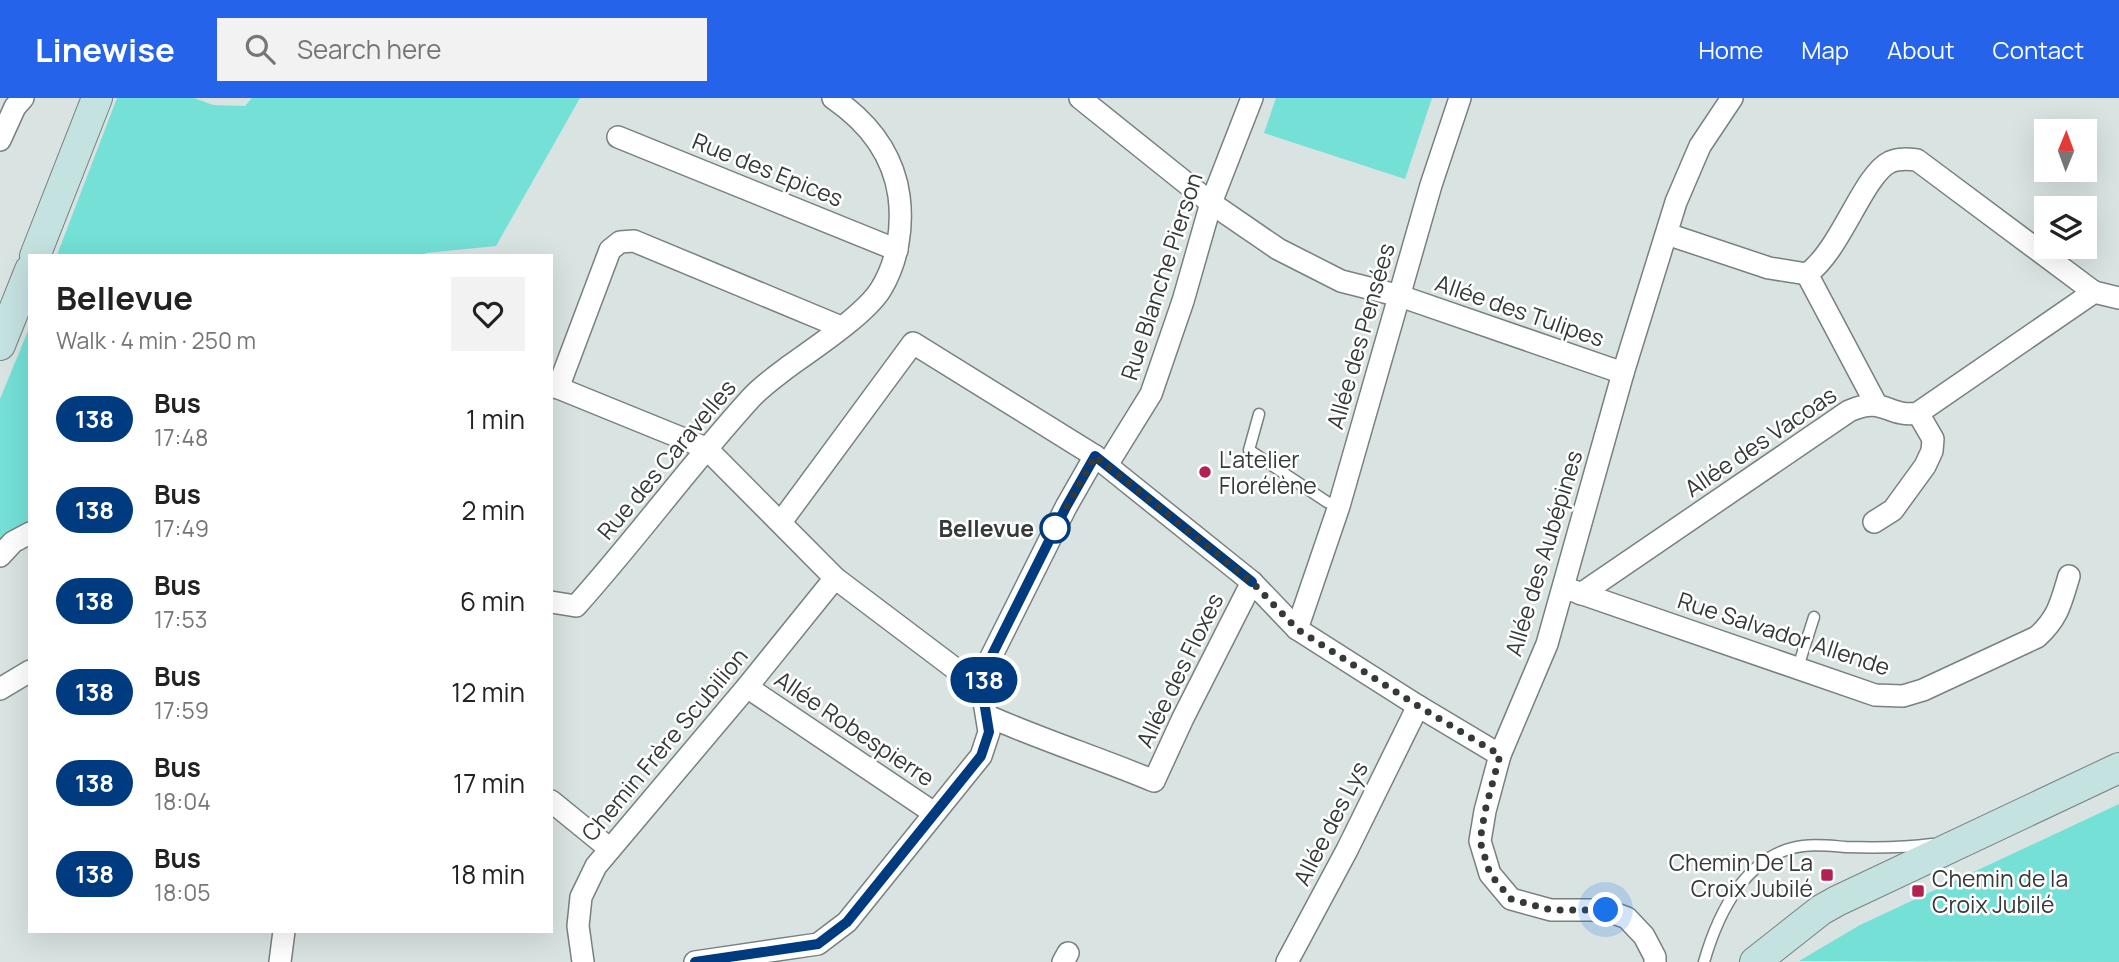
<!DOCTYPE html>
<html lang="en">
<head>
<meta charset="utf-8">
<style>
  body { margin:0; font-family:Manrope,sans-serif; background:#f2f2f2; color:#222; height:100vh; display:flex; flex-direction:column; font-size:26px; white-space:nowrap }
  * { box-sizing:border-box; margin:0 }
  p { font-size:23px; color:#767676 }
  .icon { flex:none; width:38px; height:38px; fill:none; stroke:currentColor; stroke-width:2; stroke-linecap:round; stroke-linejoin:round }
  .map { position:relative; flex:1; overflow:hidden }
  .drawer { position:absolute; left:28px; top:156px; width:525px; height:679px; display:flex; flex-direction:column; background:#fff; border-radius:0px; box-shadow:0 7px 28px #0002 }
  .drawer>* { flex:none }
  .badge { padding:0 14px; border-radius:23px; font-size:24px; line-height:46px }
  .needle { width:46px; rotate:1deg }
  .controls { position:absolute; left:2034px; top:21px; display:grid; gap:14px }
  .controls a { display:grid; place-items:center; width:63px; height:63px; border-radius:0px; background:#fff; box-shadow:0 7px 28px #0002; font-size:35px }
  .you { position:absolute; width:35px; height:35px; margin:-18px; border:5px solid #fff; border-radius:50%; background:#1a73e8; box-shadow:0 0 0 10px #1a73e833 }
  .map>.badge { position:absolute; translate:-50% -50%; box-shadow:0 0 0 4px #fff }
  .round { display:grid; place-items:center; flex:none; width:74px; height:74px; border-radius:0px; background:#f2f2f2 }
  .overview { display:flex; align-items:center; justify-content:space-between; height:119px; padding:0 28px }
  h1 { font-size:33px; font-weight:700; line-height:52px }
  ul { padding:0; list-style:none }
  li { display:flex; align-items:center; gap:21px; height:91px; padding:0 28px }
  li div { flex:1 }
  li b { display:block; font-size:26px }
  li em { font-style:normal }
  li .badge { min-width:77px; font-weight:700; text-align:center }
  header { display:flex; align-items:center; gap:42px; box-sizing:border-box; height:98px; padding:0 35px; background:#2563eb; color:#fff }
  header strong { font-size:33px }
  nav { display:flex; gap:38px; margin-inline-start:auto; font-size:24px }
  .search { width:490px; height:63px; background:#f2f2f2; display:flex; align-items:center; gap:18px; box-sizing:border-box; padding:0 24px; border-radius:0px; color:#767676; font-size:26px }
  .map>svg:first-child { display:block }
  .green { fill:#74e0d6 }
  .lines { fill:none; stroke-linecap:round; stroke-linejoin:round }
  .lane-casing { stroke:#788180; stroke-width:13 }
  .street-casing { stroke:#788180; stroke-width:24 }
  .secondary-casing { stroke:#788180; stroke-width:32 }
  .lane { stroke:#fff; stroke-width:10 }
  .street { stroke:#fff; stroke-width:21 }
  .secondary { stroke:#c4e2e0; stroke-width:30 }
  .line-casing { stroke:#fff; stroke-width:16 }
  .line { stroke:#003b80; stroke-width:10 }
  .walk { stroke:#353938; stroke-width:7; stroke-dasharray:0 12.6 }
  .poi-dot { fill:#b22150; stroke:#fff; stroke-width:2.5 }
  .stop-dot { fill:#fff; stroke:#003b80; stroke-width:3.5 }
  .labels { text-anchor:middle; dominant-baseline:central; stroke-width:5; stroke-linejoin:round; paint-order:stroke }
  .street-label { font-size:23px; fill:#353938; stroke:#fff }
  .poi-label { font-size:23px; fill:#353938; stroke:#fff; text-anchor:start }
  .stop-label { font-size:23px; font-weight:bold; fill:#353938; stroke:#fff; text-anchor:end }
</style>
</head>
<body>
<header>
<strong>Linewise</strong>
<div class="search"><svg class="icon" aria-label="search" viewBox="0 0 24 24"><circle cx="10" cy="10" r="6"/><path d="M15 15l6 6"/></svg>Search here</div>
<nav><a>Home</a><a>Map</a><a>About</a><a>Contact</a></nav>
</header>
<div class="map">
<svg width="2119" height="864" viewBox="0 0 2119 864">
  <rect width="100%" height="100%" fill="#d9e3e2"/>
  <g class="green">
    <path d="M117,0H194L213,7L245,8L252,0H580L496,148L426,155L422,158L57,157Z"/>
    <path d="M1276,0H1432L1405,81L1264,35Z"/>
    <path d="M30,228V444H21L0,469V301Z"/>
    <path d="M2119,706V864L1799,863L1860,827Z"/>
  </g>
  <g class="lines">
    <defs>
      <g id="lane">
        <path d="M1259,316L1249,352L1327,404L1339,408"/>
        <path d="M1798,569L1814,519"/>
        <path d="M1704,864C1718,815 1747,755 1803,748C1817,746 1832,748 1846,749C1875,750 1903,750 1932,746"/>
      </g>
      <g id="street">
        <path d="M1080,0L1211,105L1278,151L1341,183L1400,198L1623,275"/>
        <path d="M618,39L897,152"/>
        <path d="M0,42L15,9L23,0"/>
        <path d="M1667,136L1769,170L1807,176C1841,152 1863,77 1890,64C1899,60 1908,61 1917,62L2094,194"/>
        <path d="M1807,176L1876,306"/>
        <path d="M551,287L706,350L835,480L982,591"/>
        <path d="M558,290L610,152L620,144L634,143L841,229"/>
        <path d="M1107,367L1151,296L1183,203L1211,105L1252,0"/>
        <path d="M781,424L913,245L1095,358L1252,484L1297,531L1418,608L1500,657"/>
        <path d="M1874,424L1893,412L1925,368L1932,353L1933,341L1918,315"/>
        <path d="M0,458L13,444L30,435"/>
        <path d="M1571,492L1875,597L1903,598L1923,592L2037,539C2058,520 2061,505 2069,478"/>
        <path d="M1581,496L1849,313C1885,297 1887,320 1918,315L2094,194L2119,200"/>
        <path d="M551,504L576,508C637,440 690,367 751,300C762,288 775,279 788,269C813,251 866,216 881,191C898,163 903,129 899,98C893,55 868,24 833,0"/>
        <path d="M1297,531L1339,408L1431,87L1460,0"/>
        <path d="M747,589L934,715"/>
        <path d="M0,591L30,573"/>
        <path d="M988,618C1042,642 1099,660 1154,683L1183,620L1252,484"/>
        <path d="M551,703L610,751"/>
        <path d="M280,864L284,833"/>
        <path d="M583,864L578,828L581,799L596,768L747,589L835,480"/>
        <path d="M695,864L818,846L847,824L981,658L989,634L982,591L987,567L1066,409L1095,358"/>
        <path d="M1063,864L1068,855"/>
        <path d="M1287,864L1347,752L1418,608"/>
        <path d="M1655,864V859L1644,838L1627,820L1606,812H1551L1511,801L1490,776L1480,743L1485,713L1500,657L1547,546L1623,275L1676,104L1700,48L1732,0"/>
      </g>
      <g id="secondary">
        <path d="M35,158L97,0"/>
        <path d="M0,247L30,172"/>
        <path d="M1755,864L1821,812L1837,803L2119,670"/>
      </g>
    </defs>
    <use href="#lane" class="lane-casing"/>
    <use href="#street" class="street-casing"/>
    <use href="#secondary" class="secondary-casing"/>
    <use href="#lane" class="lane"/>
    <use href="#street" class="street"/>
    <use href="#secondary" class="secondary"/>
  </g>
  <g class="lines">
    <defs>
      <path id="line" d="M695,864L818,846L847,824L981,658L989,634L982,591L987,567L1066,409L1095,358L1252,484"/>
    </defs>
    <use href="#line" class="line-casing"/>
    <use href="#line" class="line"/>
    <path class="walk" d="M1055,430L1095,358L1252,484L1297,531L1418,608L1500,657L1485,713L1480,743L1490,776L1511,801L1551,812H1606"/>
  </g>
  <g class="poi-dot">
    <circle cx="1205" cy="374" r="7"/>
    <rect x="1820" y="770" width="14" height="14" rx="3.5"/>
    <rect x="1911" y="786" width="14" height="14" rx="3.5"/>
  </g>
  <circle class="stop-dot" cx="1055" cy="430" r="14"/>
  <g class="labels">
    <g class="street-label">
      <text transform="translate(768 71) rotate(22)">Rue des Epices</text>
      <text transform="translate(1161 178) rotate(-72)">Rue Blanche Pierson</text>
      <text transform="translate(1520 212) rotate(19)">Allée des Tulipes</text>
      <text transform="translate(1360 238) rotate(-74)">Allée des Pensées</text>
      <text transform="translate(1760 343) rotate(-34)">Allée des Vacoas</text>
      <text transform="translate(666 361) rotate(-50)">Rue des Caravelles</text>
      <text transform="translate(1543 455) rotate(-73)">Allée des Aubépines</text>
      <text transform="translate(1784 535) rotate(18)">Rue Salvador Allende</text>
      <text transform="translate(1179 572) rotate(-64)">Allée des Floxes</text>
      <text transform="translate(855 630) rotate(34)">Allée Robespierre</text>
      <text transform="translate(664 646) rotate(-50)">Chemin Frère Scubilion</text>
      <text transform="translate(1330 725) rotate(-63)">Allée des Lys</text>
    </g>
    <g class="poi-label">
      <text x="1219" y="361">L'atelier<tspan x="1219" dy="26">Florélène</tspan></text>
      <text x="1813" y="764" text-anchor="end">Chemin De La<tspan x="1813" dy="26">Croix Jubilé</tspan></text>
      <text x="1932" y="780">Chemin de la<tspan x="1932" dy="26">Croix Jubilé</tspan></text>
    </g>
    <g class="stop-label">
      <text x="1034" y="430">Bellevue</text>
    </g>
  </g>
</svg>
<div class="controls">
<a><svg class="needle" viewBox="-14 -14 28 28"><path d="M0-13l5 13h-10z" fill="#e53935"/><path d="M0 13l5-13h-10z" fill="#767676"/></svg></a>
<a><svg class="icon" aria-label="layers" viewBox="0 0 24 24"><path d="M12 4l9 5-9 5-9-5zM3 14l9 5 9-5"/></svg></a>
</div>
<div class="you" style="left:1606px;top:812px"></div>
<b class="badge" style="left:984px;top:582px;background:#003b80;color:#fff">138</b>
<section class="drawer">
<div class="overview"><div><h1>Bellevue</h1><p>Walk · 4 min · 250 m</p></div><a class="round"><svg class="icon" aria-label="heart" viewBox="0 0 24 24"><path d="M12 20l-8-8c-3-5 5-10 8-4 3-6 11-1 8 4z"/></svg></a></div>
<ul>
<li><span class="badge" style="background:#003b80;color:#fff">138</span><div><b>Bus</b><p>17:48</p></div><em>1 min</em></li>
<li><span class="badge" style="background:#003b80;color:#fff">138</span><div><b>Bus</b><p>17:49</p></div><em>2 min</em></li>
<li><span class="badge" style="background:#003b80;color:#fff">138</span><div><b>Bus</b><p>17:53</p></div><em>6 min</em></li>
<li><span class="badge" style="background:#003b80;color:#fff">138</span><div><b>Bus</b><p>17:59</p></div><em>12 min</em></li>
<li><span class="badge" style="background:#003b80;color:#fff">138</span><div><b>Bus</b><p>18:04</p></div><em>17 min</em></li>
<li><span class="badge" style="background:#003b80;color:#fff">138</span><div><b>Bus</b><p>18:05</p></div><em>18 min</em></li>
</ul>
</section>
</div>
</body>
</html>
